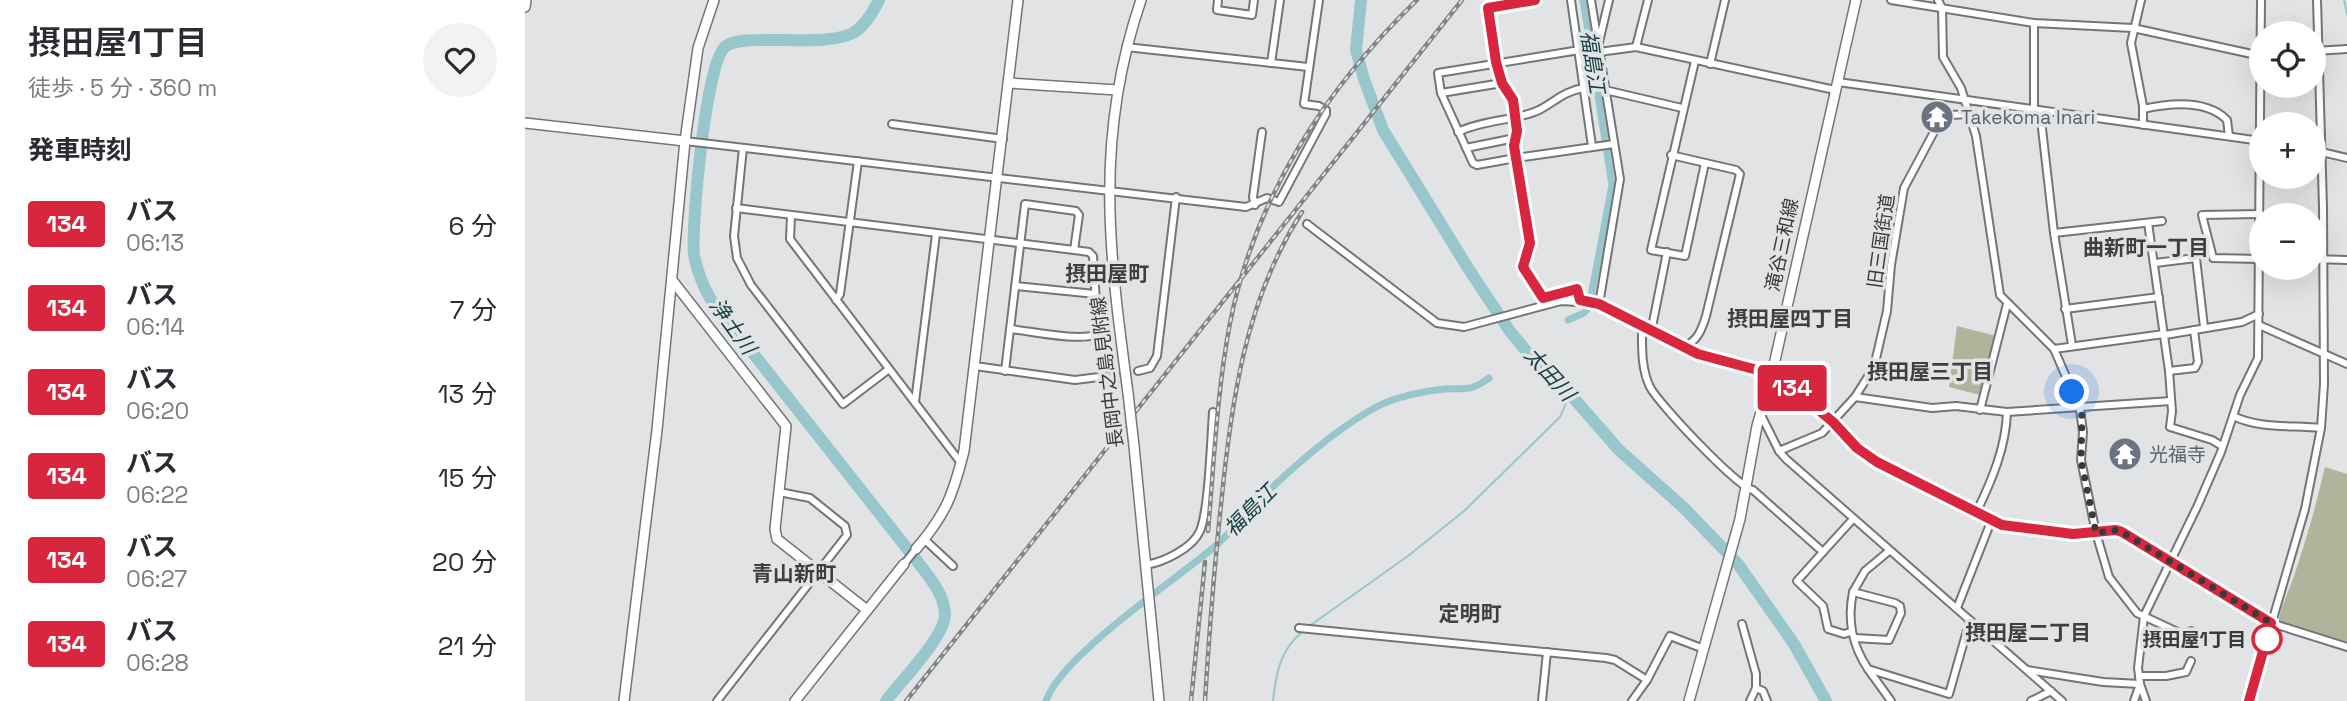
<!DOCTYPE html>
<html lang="ja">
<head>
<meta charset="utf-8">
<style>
  body { margin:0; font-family:"Space Grotesk","Noto Sans JP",sans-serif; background:#f2f2f3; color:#2b2b33; height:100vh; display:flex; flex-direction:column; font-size:26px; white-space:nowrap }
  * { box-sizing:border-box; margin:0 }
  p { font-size:23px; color:#7c7c81 }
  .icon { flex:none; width:38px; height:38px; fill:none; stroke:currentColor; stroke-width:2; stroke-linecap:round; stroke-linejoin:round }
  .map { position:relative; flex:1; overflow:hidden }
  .details { display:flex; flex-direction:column; background:#fff; width:525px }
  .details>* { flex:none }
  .badge { padding:0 14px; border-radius:5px; font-size:24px; line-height:46px }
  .buttons { position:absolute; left:1724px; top:21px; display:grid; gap:14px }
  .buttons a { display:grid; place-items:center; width:77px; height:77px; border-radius:50%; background:#fff; box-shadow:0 7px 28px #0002; font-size:35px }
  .you { position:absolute; width:35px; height:35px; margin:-18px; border:5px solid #fff; border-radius:50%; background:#1a73e8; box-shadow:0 0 0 10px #1a73e833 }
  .map>.badge { position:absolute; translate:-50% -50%; box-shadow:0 0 0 4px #fff }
  h2 { padding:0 28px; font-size:26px; line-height:63px }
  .round { display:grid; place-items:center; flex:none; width:74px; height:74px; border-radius:37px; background:#f2f2f3 }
  .overview { display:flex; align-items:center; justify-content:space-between; height:119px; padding:0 28px }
  h1 { font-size:33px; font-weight:600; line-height:52px }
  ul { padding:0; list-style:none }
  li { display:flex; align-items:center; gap:21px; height:84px; padding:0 28px }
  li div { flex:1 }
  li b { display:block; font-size:26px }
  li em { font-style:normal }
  li .badge { min-width:77px; font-weight:700; text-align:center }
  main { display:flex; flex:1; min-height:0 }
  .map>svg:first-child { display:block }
  .green { fill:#b0b49a }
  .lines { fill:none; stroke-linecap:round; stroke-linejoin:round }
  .stream { stroke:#98c6cd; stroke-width:2 }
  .canal { stroke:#98c6cd; stroke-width:7 }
  .river { stroke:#98c6cd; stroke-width:12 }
  .street-tunnel { stroke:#c0c1c2; stroke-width:6; stroke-dasharray:6 3; stroke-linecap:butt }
  .street-casing { stroke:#747576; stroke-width:10 }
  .secondary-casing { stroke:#747576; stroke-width:12 }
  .street { stroke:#fff; stroke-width:6 }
  .secondary { stroke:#fff; stroke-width:9 }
  .rail-casing { stroke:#838484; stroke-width:4.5 }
  .rail { stroke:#e2e3e4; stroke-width:2; stroke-dasharray:5; stroke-linecap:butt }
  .secondary-bridge-casing { stroke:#747576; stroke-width:12; stroke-linecap:butt }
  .secondary-bridge { stroke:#fff; stroke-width:9 }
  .line-casing { stroke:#fff; stroke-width:16 }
  .line { stroke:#d7263d; stroke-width:10 }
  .walk { stroke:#393a3a; stroke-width:7; stroke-dasharray:0 12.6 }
  .stop-dot { fill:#fff; stroke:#d7263d; stroke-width:3.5 }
  .labels { text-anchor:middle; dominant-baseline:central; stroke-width:7; stroke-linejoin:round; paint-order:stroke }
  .worship-label { font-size:19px; fill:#5b616d; stroke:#e2e3e4; text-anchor:start }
  .street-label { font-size:19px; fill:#393a3a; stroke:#e2e3e4 }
  .stop-label { font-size:19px; font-weight:bold; fill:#393a3a; stroke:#e2e3e4; text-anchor:end }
  .water-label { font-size:21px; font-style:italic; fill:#154046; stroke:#e2e3e4 }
  .neighbourhood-label { font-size:21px; font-weight:bold; fill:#3f3f40; stroke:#e2e3e4 }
</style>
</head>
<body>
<main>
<section class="details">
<div class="overview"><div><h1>摂田屋1丁目</h1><p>徒歩 · 5 分 · 360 m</p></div><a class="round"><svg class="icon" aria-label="heart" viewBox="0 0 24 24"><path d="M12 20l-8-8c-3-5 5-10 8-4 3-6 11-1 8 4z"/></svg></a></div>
<h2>発車時刻</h2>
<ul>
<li><span class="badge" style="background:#d7263d;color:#fff">134</span><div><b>バス</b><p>06:13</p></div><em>6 分</em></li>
<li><span class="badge" style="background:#d7263d;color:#fff">134</span><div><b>バス</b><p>06:14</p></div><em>7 分</em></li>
<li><span class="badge" style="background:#d7263d;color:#fff">134</span><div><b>バス</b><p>06:20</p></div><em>13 分</em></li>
<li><span class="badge" style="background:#d7263d;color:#fff">134</span><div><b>バス</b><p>06:22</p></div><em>15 分</em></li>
<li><span class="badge" style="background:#d7263d;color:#fff">134</span><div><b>バス</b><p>06:27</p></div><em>20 分</em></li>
<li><span class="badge" style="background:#d7263d;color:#fff">134</span><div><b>バス</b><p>06:28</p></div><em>21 分</em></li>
</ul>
</section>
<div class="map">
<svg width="1822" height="701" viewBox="0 0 1822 701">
  <rect width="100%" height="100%" fill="#e2e3e4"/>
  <g class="green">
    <path d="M1432,326L1472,336L1455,395L1424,387Z"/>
    <path d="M1800,467L1822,474V643L1753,623C1757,602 1766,587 1772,567C1783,534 1792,501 1800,467Z"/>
  </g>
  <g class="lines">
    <g class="stream">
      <path d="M1819,0L1822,14"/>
      <path d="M783,627L883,556L939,511L1035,417L1045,394"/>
      <path d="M748,701C751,673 755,650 778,631"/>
    </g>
    <g class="canal">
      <path d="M1043,320L1059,313L1064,307L1087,185L1058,0"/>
      <path d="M521,701C536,656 649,581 688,548C706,533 720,514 736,498C769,466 812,428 853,406C870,397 900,391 919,389C941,388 945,392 964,378"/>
    </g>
    <g class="river">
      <path d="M354,0C348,12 340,26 328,33C306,44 262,39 237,40C226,40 210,40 201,46C181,58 166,227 169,255C172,271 178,286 186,300L392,561C403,576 420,594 420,615C419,638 375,682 361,701"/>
      <path d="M836,0L831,50L839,79L858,130L943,268L984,330L1011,363L1045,394L1094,450L1159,508L1213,564L1269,644L1301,701"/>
    </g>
    <path class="street-tunnel" d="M582,376L613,371"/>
    <defs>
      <g id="street">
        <path d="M693,0L692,10L727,15L729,0"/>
        <path d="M1010,0L963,8C967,32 968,56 976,79C978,88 986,94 988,103C993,122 988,140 991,158L952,165L948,163L916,93L913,73L1073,47"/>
        <path d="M1046,0L1067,146"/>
        <path d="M1066,0L1095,179L1074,304"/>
        <path d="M1366,0L1509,23L1608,28L1736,56"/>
        <path d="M1413,0L1417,8L1418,57L1436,88L1451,136L1475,295L1529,349L1555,409L1558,432L1556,460L1571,533L1584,577L1612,613L1659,635"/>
        <path d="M1616,0L1606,43L1618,106V125"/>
        <path d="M1074,42L1084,0"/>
        <path d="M601,47L783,67"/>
        <path d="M1111,47L1123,0"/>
        <path d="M1790,51L1822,49"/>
        <path d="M1074,52L1111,47L1310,90"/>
        <path d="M1170,61L1126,250L1160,256L1180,163"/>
        <path d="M746,63L755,0"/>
        <path d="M1185,64L1200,0"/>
        <path d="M1313,82L1736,141"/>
        <path d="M1080,90L1157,108"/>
        <path d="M916,93L977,83"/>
        <path d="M1618,109C1645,103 1681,99 1702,120L1704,136"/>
        <path d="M1509,110V23"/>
        <path d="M1515,111L1529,233L1547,345"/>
        <path d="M367,124L478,139"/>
        <path d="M933,132C960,119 991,121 1014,110C1031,101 1039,91 1059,88"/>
        <path d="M160,141L721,207L742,198L754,202L801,114V110L794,106L779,104L794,0"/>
        <path d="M218,148L209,236L212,258L226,285L318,404L364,369"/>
        <path d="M941,148L990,138"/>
        <path d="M1788,150L1822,158"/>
        <path d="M1146,155L1211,170L1215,174L1181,316C1177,329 1172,343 1158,346"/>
        <path d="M730,205L728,197L737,132"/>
        <path d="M211,208L549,250"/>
        <path d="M1735,214L1677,215L1688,258L1736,259"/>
        <path d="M266,216L265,239L436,463"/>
        <path d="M1623,223L1644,371L1647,411L1645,427L1687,440L1697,446"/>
        <path d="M782,224L912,323L939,327L1036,301L1070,303L1173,354L1236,371L1262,385L1308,422L1332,448L1352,462L1477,525L1548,534L1591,530L1746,623L1822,647"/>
        <path d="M1529,233L1637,221"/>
        <path d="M1788,259L1822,260"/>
        <path d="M1630,263L1671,258L1679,327"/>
        <path d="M490,286L570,294"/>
        <path d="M311,300L315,294L333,161"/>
        <path d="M1054,300V291L1049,288L1018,298L998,267L1005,244L991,158L1089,144"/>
        <path d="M1540,309L1634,297"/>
        <path d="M1734,325L1822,364"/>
        <path d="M1117,327C1117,346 1116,369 1125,387C1133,403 1214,489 1228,490L1298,552L1328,519"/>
        <path d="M1126,332L1142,252"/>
        <path d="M1640,335L1717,322L1734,314"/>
        <path d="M1529,349L1639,334"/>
        <path d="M450,366L550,380L582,376"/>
        <path d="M480,371L500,204L551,211L554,215L549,250L564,252L568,256L573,334C555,342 506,331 485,329"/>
        <path d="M613,371L625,368L632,356L651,197"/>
        <path d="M1644,371L1670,368L1673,362L1669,330"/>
        <path d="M1330,397L1407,408L1431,406L1482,412L1646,401"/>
        <path d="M390,402L411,234"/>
        <path d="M1455,410L1482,304"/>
        <path d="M1236,415L1254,451L1261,459L1537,701"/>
        <path d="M1708,416C1735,429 1766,425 1796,428"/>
        <path d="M1254,451L1297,433L1330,397L1349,367L1362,311L1366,265L1379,188L1410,130L1426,115L1444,114"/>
        <path d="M1452,511C1467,480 1481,447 1482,412"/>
        <path d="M399,539L428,566"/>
        <path d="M1298,552L1272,581L1298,606L1303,629L1319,634L1325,632"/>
        <path d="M379,564L391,549"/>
        <path d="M621,565C638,562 667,549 675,531C684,509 686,439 688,412"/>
        <path d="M1328,592C1322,621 1327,645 1343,669L1424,694L1445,620"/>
        <path d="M1432,608L1467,519"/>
        <path d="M1217,624L1231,674V688"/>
        <path d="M774,628L1081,658L1090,660L1122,680"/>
        <path d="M1330,638L1364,640L1376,613L1375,606L1370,603L1328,592L1340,571L1364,551"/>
        <path d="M1660,642L1659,635L1666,631"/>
        <path d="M1343,669L1366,701"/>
        <path d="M1502,670L1578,682L1615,684"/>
        <path d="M1614,676H1641L1661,672L1666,661"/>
        <path d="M192,701L322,535L320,526L285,498L254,492"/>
        <path d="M1017,701L1022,652"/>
        <path d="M1107,701L1122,680L1145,636L1179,649"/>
        <path d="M1225,701L1231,688L1238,691L1242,701"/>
        <path d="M1506,701L1526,691"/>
        <path d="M1609,701L1615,684"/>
        <path d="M1621,701L1615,684L1613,668L1619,616L1673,505L1696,452L1715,395L1733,358L1736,0"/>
        <path d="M1724,701L1780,509L1796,428L1799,384L1798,207L1792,0"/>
      </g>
      <g id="secondary">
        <path d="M0,7L1,0"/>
        <path d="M485,83L592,90"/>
        <path d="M0,123L160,141"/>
        <path d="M147,280L261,426L250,529L252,539L342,610"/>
        <path d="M603,393C584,252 569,138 616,0"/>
        <path d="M609,446L634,701"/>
        <path d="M391,549C421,514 428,495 439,451L493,0"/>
        <path d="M99,701L132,430L160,141L173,48L189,0"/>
        <path d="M270,701L379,564"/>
        <path d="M1164,701L1215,519L1232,426L1246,378L1331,0"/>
      </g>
    </defs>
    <use href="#street" class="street-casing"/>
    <use href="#secondary" class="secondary-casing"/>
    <use href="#street" class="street"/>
    <use href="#secondary" class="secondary"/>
    <defs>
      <g id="rail">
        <path d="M683,531C689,462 692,391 705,323C730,197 801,88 892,0"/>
        <path d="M381,701L937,0"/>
        <path d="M666,701L680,562"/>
        <path d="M680,701C684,636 689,570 696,505C706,403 720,300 777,212"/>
      </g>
    </defs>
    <use href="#rail" class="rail-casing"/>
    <use href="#rail" class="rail"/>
    <defs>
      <path id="secondary-bridge" d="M603,393L609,446"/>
    </defs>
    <use href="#secondary-bridge" class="secondary-bridge-casing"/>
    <use href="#secondary-bridge" class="secondary-bridge"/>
  </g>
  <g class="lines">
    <defs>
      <path id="line" d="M1010,0L963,8L971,62L977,83L988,100L992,131L989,146L1005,243L998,267L1018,298L1052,289L1055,300L1074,304L1173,354L1236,371L1262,384L1308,422L1332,448L1352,462L1477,525L1548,534L1591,530L1597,532L1746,623L1724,701"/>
    </defs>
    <use href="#line" class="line-casing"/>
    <use href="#line" class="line"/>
    <path class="walk" d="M1547,392L1557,416L1556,460L1571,533L1591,530L1597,532L1746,623L1742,639"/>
  </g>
  <defs>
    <symbol id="temple-disc" viewBox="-11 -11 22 22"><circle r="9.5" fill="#6b7280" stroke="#e2e3e4"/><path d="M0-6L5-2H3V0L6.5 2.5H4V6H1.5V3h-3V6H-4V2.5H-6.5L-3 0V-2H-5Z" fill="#fff"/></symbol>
  </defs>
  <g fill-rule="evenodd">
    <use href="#temple-disc" x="1393" y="98" width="38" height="38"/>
    <use href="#temple-disc" x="1581" y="435" width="38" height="38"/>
  </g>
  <circle class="stop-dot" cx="1742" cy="639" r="14"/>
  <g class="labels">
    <g class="worship-label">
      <text x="1436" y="117">Takekoma Inari</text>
      <text x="1624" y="454">光福寺</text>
    </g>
    <g class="street-label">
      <text transform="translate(1356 241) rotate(-82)">旧三国街道</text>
      <text transform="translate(1257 245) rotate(-78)">滝谷三和線</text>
      <text transform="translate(582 372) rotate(-97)">長岡中之島見附線</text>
    </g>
    <g class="stop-label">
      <text x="1721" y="639">摂田屋1丁目</text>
    </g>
    <g class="water-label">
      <text transform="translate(1068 62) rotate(81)">福島江</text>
      <text transform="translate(208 326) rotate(54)">浄土川</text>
      <text transform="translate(1025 374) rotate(48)">太田川</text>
      <text transform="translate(725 510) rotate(-45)">福島江</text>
    </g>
    <g class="neighbourhood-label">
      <text x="1621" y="247">曲新町一丁目</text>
      <text x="582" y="273">摂田屋町</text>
      <text x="1265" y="318">摂田屋四丁目</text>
      <text x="1405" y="371">摂田屋三丁目</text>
      <text x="269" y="573">青山新町</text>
      <text x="945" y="613">定明町</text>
      <text x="1503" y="632">摂田屋二丁目</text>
    </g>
  </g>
</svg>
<div class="buttons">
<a><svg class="icon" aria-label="locate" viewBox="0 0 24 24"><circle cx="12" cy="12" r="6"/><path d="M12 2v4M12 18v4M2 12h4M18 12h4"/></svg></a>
<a>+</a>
<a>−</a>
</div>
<div class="you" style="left:1547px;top:392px"></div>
<b class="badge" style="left:1267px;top:388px;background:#d7263d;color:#fff">134</b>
</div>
</main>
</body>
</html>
